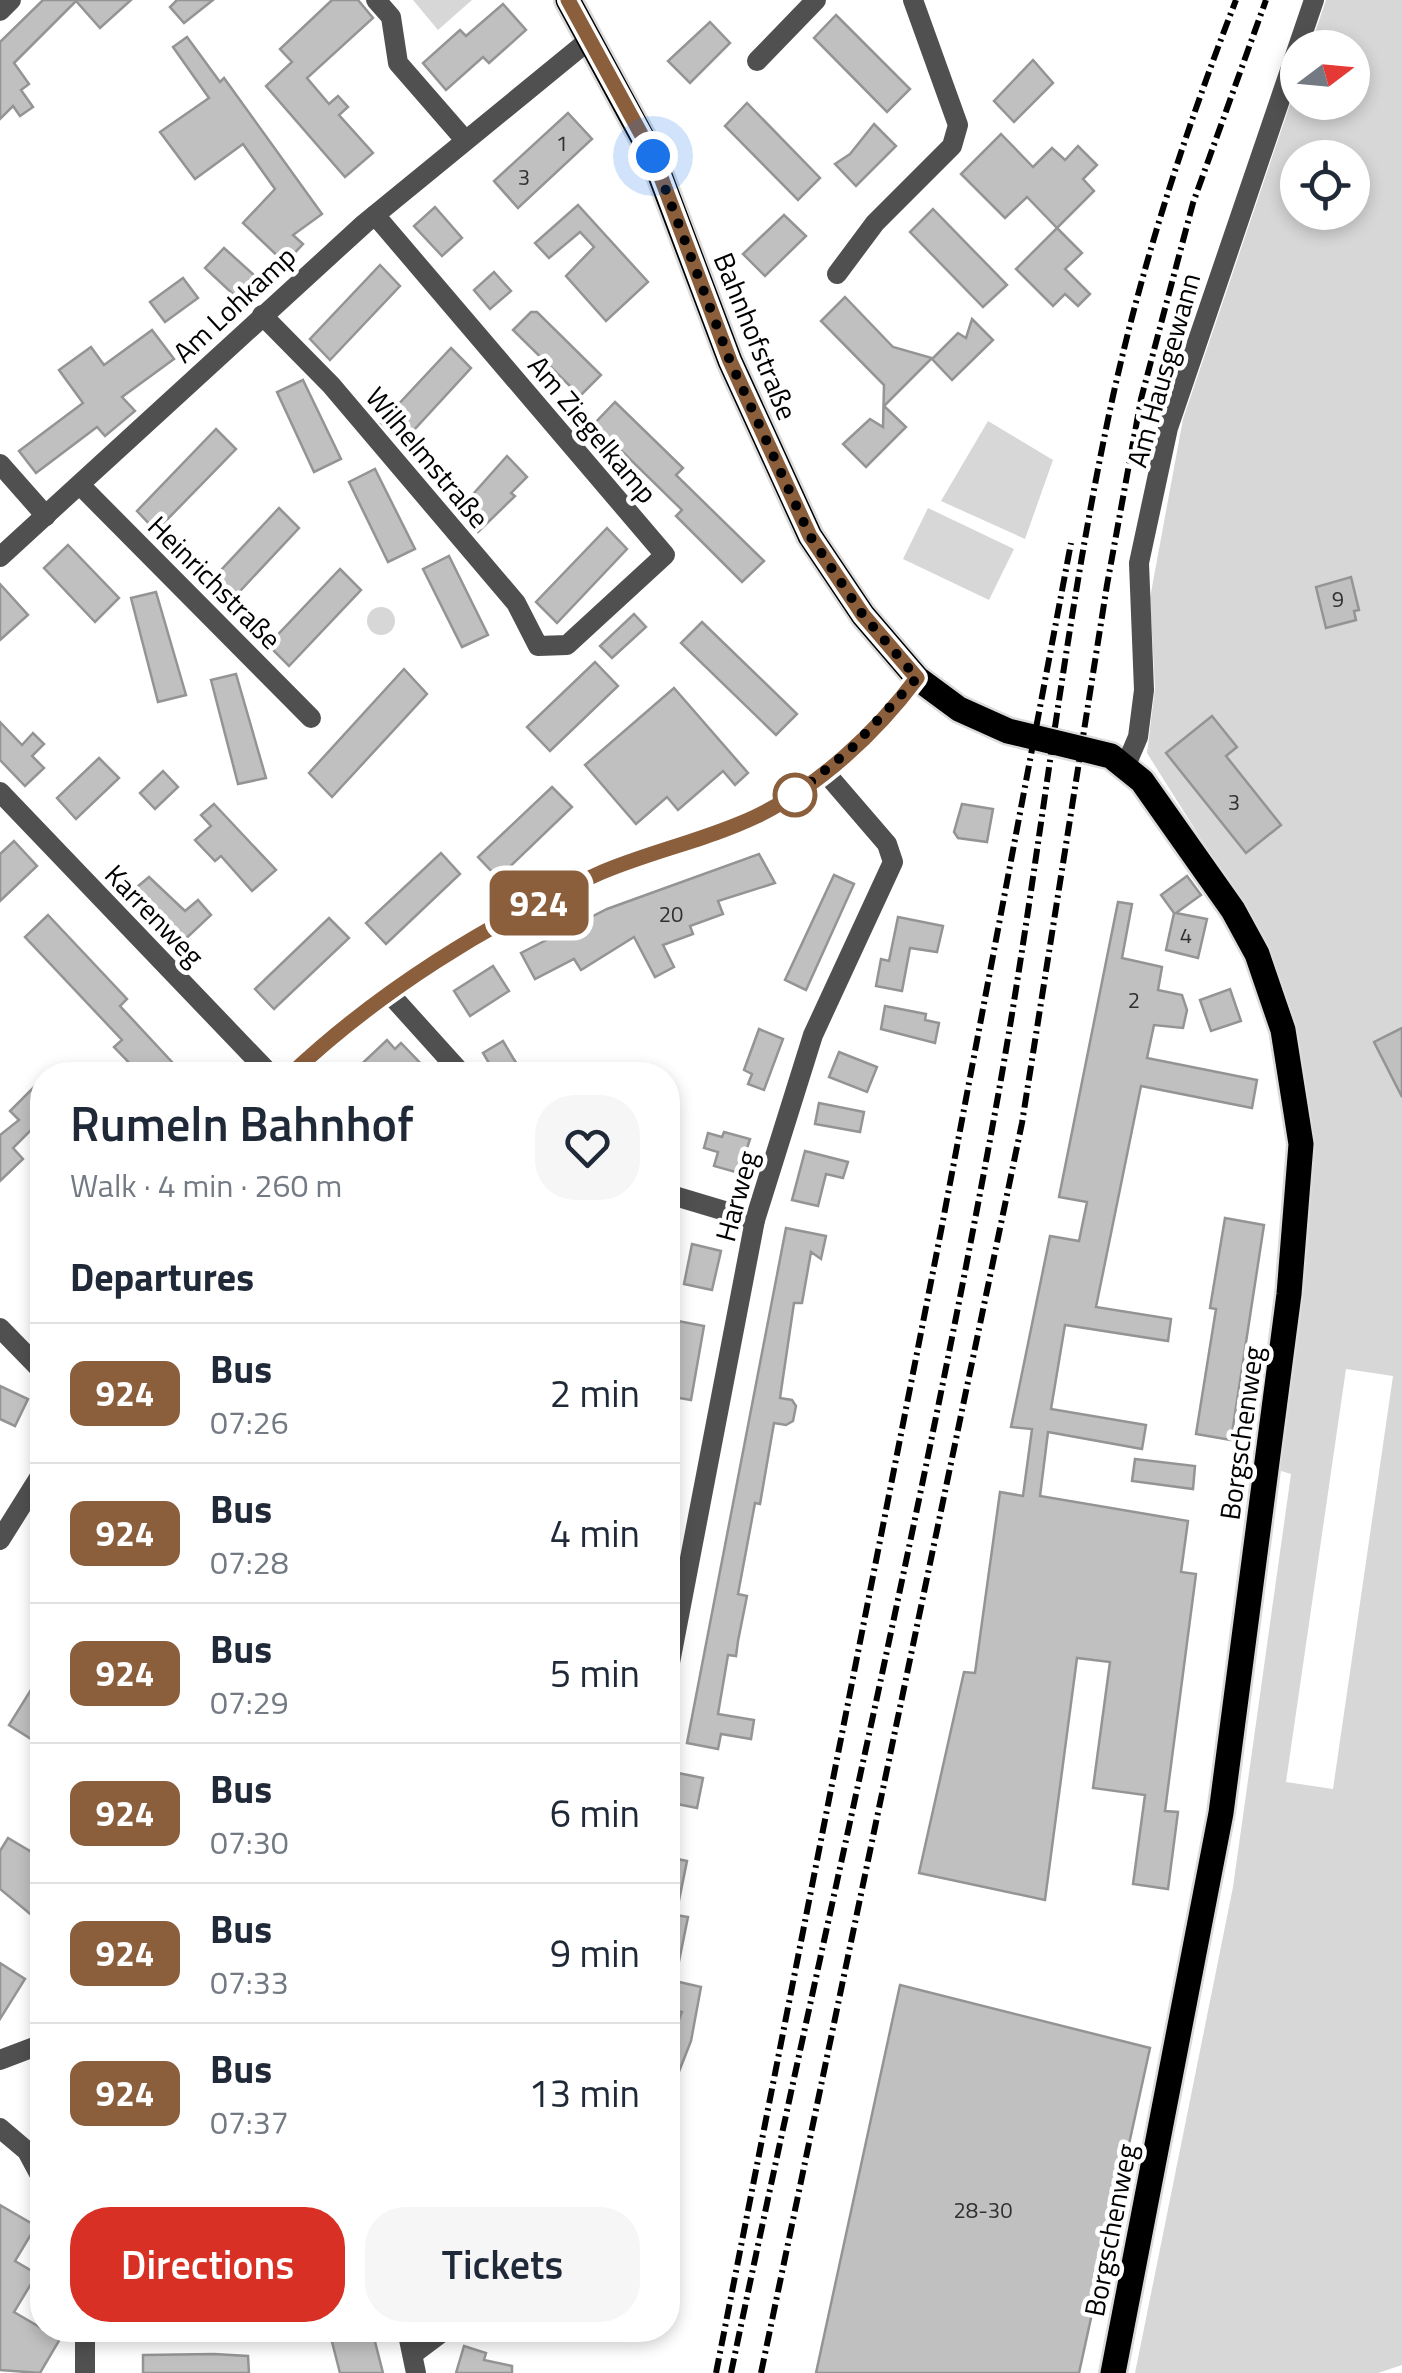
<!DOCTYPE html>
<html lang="en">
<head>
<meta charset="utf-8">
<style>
  body { margin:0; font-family:"Titillium Web",sans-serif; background:#f6f6f7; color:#1f2937; height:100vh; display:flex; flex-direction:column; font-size:38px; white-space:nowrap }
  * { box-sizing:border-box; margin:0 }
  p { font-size:32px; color:#747a83 }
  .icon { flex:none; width:55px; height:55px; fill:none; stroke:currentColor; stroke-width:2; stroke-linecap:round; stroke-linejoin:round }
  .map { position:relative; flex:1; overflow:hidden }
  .sheet { position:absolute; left:30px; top:1062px; width:650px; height:1280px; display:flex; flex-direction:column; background:#fff; border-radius:40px; box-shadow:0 5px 15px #0003 }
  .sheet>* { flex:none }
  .badge { padding:0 20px; border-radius:15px; font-size:35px; line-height:65px }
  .needle { width:65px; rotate:74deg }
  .fabs { position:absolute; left:1280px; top:30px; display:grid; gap:20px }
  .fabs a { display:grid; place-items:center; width:90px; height:90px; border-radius:50%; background:#fff; box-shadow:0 5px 15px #0003; font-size:50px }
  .you { position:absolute; width:50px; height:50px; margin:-25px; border:8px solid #fff; border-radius:50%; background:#1a73e8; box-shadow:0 0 0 15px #1a73e833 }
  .map>.badge { position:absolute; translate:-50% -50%; box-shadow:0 0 0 5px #fff }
  h2 { padding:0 40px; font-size:38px; line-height:90px }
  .round { display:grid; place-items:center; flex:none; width:105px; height:105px; border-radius:40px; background:#f6f6f7 }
  .summary { display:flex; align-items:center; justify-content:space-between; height:170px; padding:0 40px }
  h1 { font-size:48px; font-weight:600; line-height:75px }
  .cta { display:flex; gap:20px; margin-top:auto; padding:20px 40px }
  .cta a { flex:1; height:115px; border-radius:40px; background:#d93025; color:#fff; font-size:40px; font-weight:600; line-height:115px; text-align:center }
  .cta a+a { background:#f6f6f7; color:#1f2937 }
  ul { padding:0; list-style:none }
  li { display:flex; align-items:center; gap:30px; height:140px; padding:0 40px; border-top:2px solid #e0e1e3 }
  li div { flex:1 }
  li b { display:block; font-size:38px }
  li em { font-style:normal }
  li .badge { min-width:110px; font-weight:700; text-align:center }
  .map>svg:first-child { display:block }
  .green { fill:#d7d7d7; fill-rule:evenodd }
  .building { fill:#c0c0c0; stroke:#949494; stroke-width:2.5 }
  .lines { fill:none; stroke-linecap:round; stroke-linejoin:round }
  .major-casing { stroke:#dbdbdb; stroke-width:30 }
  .minor { stroke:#505050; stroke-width:20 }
  .major { stroke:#000; stroke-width:25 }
  .rail { stroke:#000; stroke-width:6; stroke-dasharray:15 5 2.5 5; stroke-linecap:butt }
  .line-casing { stroke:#fff; stroke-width:22 }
  .line { stroke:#8b5e3c; stroke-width:15 }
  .walk { stroke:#000; stroke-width:10; stroke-dasharray:0 18 }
  .stop-dot { fill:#fff; stroke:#8b5e3c; stroke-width:5 }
  .labels { text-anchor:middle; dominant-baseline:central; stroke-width:9; stroke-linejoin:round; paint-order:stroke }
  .number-label { font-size:22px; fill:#303030 }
  .street-label { font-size:28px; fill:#000; stroke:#fff }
</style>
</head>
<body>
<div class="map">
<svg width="1402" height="2373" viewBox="0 0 1402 2373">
  <rect width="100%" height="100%" fill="#fff"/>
  <g class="green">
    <path d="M413,0H472L438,30Z"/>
    <path d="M1326,0H1402V2365L1378,2373H1135L1233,1887L1291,1474L1278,1470L1314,1162L1269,947L1147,753L1155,688L1150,598L1183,419L1297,84L1298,102H1352V48L1310,47ZM1298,158H1352V212H1298ZM1346,1369L1393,1376L1333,1789L1286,1782Z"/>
    <path d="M988,421L1053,460L1025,539L941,501Z"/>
    <path d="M928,508L1014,549L989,600L903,559Z"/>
    <circle cx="381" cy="621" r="14"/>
  </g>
  <g class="building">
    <path d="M43,0H131L100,28L76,1L14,63L29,84L21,90L33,107L20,116L13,106L0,119V42Z"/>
    <path d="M177,0H213L184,23L170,7Z"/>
    <path d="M332,0H358L373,18L307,78L329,104L338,96L348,107L339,115L373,153L345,177L266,86L292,62L280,49Z"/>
    <path d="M503,4L526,30L489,63L483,57L446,90L423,63L460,30L466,36Z"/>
    <path d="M836,15L910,89L887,112L814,38Z"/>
    <path d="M710,22L730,43L690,83L668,61Z"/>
    <path d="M187,37L220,82L224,78L322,214L293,235L303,244L285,263L243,223L275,189L243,144L195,179L160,132L209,98L173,47Z"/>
    <path d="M1033,60L1053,83L1014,122L994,101Z"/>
    <path d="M747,103L820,178L798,200L725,126Z"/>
    <path d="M568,113L592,139L518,208L494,181Z"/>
    <path d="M874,124L896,146L856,186L835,164L850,154Z"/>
    <path d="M1001,134L1033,167L1052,148L1065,160L1078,146L1097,165L1083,179L1094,191L1057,228L1027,197L1005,218L961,174Z"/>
    <path d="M578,205L648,282L606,321L566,276L594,247L580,232L549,258L535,243Z"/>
    <path d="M435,207L462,238L442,256L414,226Z"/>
    <path d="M933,209L1007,285L983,307L910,232Z"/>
    <path d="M784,215L806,236L765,276L743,254Z"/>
    <path d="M1057,228L1082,253L1065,269L1090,294L1078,306L1065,294L1053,306L1016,269Z"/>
    <path d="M224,248L254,275L235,296L205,268Z"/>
    <path d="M380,265L400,286L330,360L310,339Z"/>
    <path d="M494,272L511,291L490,309L474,290Z"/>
    <path d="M183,278L198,298L165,322L150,302Z"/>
    <path d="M845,297L893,347L932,358L884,406L906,427L866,467L843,444L870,419L883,427L884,385L821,321Z"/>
    <path d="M531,312H537L601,375L580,396L513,330Z"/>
    <path d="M972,319L993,340L952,380L932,359L958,333L966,338Z"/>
    <path d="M152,330L174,359L122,397L135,411L105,436L97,427L36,473L19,451L83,403L59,370L91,347L104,365Z"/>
    <path d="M451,348L471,368L402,443L381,423Z"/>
    <path d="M303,380L341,459L314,472L277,392Z"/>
    <path d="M615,402L683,468L676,475L764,561L742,582L676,516L682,510L594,424Z"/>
    <path d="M216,429L236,449L156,531L137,511Z"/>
    <path d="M507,456L527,477L511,493L515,496L478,532L458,511Z"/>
    <path d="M375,469L415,549L388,562L349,482Z"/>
    <path d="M279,508L299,528L228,604L208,584Z"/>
    <path d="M607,528L627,549L557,623L536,602Z"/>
    <path d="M68,545L119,598L95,622L44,568Z"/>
    <path d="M449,556L488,635L462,647L423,569Z"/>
    <path d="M340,569L361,590L289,666L268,645Z"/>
    <path d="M1351,577L1359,610L1354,611L1356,620L1326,628L1316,587Z"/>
    <path d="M0,584L28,615L0,640Z"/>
    <path d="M156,592L186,695L158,702L131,598Z"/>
    <path d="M634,614L646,627L612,658L600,646Z"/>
    <path d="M702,622L797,714L776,735L681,643Z"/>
    <path d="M595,662L618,686L550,751L527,727Z"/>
    <path d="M404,669L427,694L332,797L309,773Z"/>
    <path d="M236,674L266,778L238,784L211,680Z"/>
    <path d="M674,688L748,773L735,785L723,771L678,810L667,797L636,824L585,765Z"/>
    <path d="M1212,716L1237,747L1226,756L1281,825L1246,853L1166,753Z"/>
    <path d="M0,722L22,745L33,733L44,744L32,756L44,768L25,786L0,760Z"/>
    <path d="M99,758L119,778L76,819L57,798Z"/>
    <path d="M163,771L178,787L155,809L140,793Z"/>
    <path d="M552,787L572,807L498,878L478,857Z"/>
    <path d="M214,804L276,870L252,891L221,856L215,861L195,840L211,826L201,815Z"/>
    <path d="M962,804L993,809L987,842L958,838L954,832Z"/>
    <path d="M14,841L37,866L0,901V854Z"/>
    <path d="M441,853L460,874L386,944L366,923Z"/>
    <path d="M759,854L775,883L718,901L723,914L690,926L693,934L663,945L674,967L655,977L634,937L581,970L574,959L535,979L521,953L607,909Z"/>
    <path d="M834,875L854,884L806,990L785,980Z"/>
    <path d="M1187,876L1201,895L1176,913L1207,919L1198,958L1166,950L1174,913L1161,895Z"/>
    <path d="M149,877L185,911L198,900L211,915L177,947L130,893Z"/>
    <path d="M1118,902L1132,904L1122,958L1162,967L1158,990L1182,995L1187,1010L1183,1028L1154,1025L1147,1058L1257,1080L1252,1108L1141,1086L1096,1307L1171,1319L1168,1341L1065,1325L1051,1409L1146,1425L1142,1449L1048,1432L1040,1496L1188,1521L1181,1572L1196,1574L1165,1811L1178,1812L1168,1889L1133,1884L1145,1795L1093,1788L1110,1662L1077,1658L1045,1900L919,1873L964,1672L975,1673L1000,1492L1023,1496L1032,1429L1011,1427L1050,1236L1079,1241L1087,1202L1059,1197Z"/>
    <path d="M48,915L127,999L120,1006L184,1075H141L114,1047L122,1040L25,937Z"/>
    <path d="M898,917L943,926L937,952L910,948L902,991L876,986L881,959L889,961Z"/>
    <path d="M329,918L349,938L274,1009L255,989Z"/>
    <path d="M493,966L509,991L470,1016L454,991Z"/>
    <path d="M1230,989L1241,1021L1211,1031L1200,1000Z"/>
    <path d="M885,1006L926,1014L925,1020L939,1023L935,1043L881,1029Z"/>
    <path d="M1402,1028V1097L1374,1042Z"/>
    <path d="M759,1029L783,1039L764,1090L748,1084L752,1074L744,1070Z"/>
    <path d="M387,1040L395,1049L401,1043L425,1068L417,1075H350Z"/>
    <path d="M503,1041L513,1058L524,1075H496L483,1053Z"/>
    <path d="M839,1052L877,1067L867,1092L829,1077Z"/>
    <path d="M42,1079V1119L13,1148L23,1159L0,1181V1135L19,1120L10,1111Z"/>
    <path d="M819,1103L864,1112L860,1132L815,1124Z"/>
    <path d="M724,1132L750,1139L739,1173L714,1166L718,1152L704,1148L708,1133L722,1137Z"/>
    <path d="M805,1151L848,1162L843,1178L826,1174L818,1206L792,1200Z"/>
    <path d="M1225,1218L1264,1225L1231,1440L1196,1434L1216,1309L1210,1308Z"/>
    <path d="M786,1228L826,1236L821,1259L811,1252L802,1303H794L780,1398L792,1400L796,1406L793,1421L786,1425L774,1423L760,1504L755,1503L738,1594L747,1596L738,1641L736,1656L728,1655L718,1714L754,1720L751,1739L721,1734L718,1749L687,1743Z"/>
    <path d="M692,1244L721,1251L712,1290L684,1284Z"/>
    <path d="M678,1321L704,1326L691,1400L668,1396Z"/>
    <path d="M0,1386L28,1399L15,1426L0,1419Z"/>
    <path d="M1135,1459L1195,1466L1193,1489L1132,1481Z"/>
    <path d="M42,1672V1746L9,1725Z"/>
    <path d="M678,1773L703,1778L697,1808L672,1803Z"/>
    <path d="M42,1832V1904L34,1917L0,1889V1851L8,1838L30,1851Z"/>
    <path d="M668,1857L687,1861L676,1915L688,1917L675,1981L701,1987L691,2041L669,2097L668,2048L682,2012L668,2009Z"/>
    <path d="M0,1963L25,1979L0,2019Z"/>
    <path d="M900,1985L1150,2048L1079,2373H816Z"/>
    <path d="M0,2205L36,2226L15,2261L37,2274L14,2312L60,2339L40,2373L0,2370Z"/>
    <path d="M329,2330H372L383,2373H340Z"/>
    <path d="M464,2346L486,2353L484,2360L512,2366V2373H456Z"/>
    <path d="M214,2354L248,2356L249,2373H143V2355Z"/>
  </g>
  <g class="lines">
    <defs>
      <path id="major" d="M568,0L653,157L730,361L810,536L863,615L917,678L959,709L1008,731L1111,756L1142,781L1233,910L1257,954L1283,1030L1301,1144L1289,1294L1221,1813L1113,2373"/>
    </defs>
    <use href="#major" class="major-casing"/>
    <g class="minor">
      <path d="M376,0L391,17L398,63L465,140"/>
      <path d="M0,11L11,0"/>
      <path d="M757,61L816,0"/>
      <path d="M837,274L875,223L952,146L958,125L913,0"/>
      <path d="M262,315L331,385L516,603L538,646L567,645L665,555L375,215"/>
      <path d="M0,464L46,516"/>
      <path d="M80,485L311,718"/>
      <path d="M0,557L364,224L589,40"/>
      <path d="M1126,765L1138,737L1144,690L1139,563L1168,428L1314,0"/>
      <path d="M0,792L271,1075"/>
      <path d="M389,993L463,1075"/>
      <path d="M290,1075C379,992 488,922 600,873C651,851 707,840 757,816C819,786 876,734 917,678"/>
      <path d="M668,1194L755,1220"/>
      <path d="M0,1328L42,1371"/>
      <path d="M0,1540L42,1473"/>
      <path d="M668,1673L755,1220L813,1035L893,862L887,844L825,772"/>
      <path d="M0,2060L42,2044"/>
      <path d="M0,2128L27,2151L42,2179"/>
      <path d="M85,2330V2373"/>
      <path d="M407,2330L416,2373"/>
      <path d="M413,2354L445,2330"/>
    </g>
    <use href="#major" class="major"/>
    <g class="rail">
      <path d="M716,2373L941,1231L1071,543"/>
      <path d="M731,2373C819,1951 919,1531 996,1107C1039,871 1062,630 1113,396C1143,261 1186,129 1236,0"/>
      <path d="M761,2373L1022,1123L1107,585L1141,399L1193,203L1266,0"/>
    </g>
  </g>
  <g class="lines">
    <defs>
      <path id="line" d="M290,1075C379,991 488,923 600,873C651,851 707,840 757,816C819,786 876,733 917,678L863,615L810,536L730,361L653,156L568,0"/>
    </defs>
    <use href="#line" class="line-casing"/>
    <use href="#line" class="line"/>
    <path class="walk" d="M653,156L730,361L810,536L863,615L917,678L851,749L795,795"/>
  </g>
  <circle class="stop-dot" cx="795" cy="795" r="20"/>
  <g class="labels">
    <g class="number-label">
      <text x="562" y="143">1</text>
      <text x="524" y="177">3</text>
      <text x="1338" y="599">9</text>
      <text x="1234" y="802">3</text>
      <text x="671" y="914">20</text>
      <text x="1186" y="935">4</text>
      <text x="1134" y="1000">2</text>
      <text x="983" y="2210">28-30</text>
    </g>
    <g class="street-label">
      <text transform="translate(234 304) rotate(-43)">Am Lohkamp</text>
      <text transform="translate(756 336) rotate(68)">Bahnhofstraße</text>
      <text transform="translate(1163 370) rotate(-74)">Am Hausgewann</text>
      <text transform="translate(593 429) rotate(50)">Am Ziegelkamp</text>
      <text transform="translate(428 457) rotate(50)">Wilhelmstraße</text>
      <text transform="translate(215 582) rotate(45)">Heinrichstraße</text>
      <text transform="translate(155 915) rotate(46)">Karrenweg</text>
      <text transform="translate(736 1196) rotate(-75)">Harweg</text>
      <text transform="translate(1241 1433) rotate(-82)">Borgschenweg</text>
      <text transform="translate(1110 2230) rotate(-79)">Borgschenweg</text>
    </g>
  </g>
</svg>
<div class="fabs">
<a><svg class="needle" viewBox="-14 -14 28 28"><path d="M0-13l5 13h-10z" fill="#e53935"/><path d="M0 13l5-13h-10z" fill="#747a83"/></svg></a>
<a><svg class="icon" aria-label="locate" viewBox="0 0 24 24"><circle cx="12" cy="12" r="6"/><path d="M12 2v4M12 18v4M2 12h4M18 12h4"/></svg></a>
</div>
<div class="you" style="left:653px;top:156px"></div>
<b class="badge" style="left:539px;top:903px;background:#8b5e3c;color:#fff">924</b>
<section class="sheet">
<div class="summary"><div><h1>Rumeln Bahnhof</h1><p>Walk · 4 min · 260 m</p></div><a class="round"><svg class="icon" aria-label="heart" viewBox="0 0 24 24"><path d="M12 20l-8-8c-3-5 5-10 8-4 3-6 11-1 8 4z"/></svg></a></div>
<h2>Departures</h2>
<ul>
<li><span class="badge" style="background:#8b5e3c;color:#fff">924</span><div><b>Bus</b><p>07:26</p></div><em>2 min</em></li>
<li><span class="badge" style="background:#8b5e3c;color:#fff">924</span><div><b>Bus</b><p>07:28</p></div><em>4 min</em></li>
<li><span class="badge" style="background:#8b5e3c;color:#fff">924</span><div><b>Bus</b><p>07:29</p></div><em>5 min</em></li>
<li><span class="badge" style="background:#8b5e3c;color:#fff">924</span><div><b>Bus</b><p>07:30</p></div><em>6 min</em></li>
<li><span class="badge" style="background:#8b5e3c;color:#fff">924</span><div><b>Bus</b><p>07:33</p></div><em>9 min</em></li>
<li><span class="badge" style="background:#8b5e3c;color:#fff">924</span><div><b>Bus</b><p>07:37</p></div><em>13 min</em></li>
</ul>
<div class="cta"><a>Directions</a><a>Tickets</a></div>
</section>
</div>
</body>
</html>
